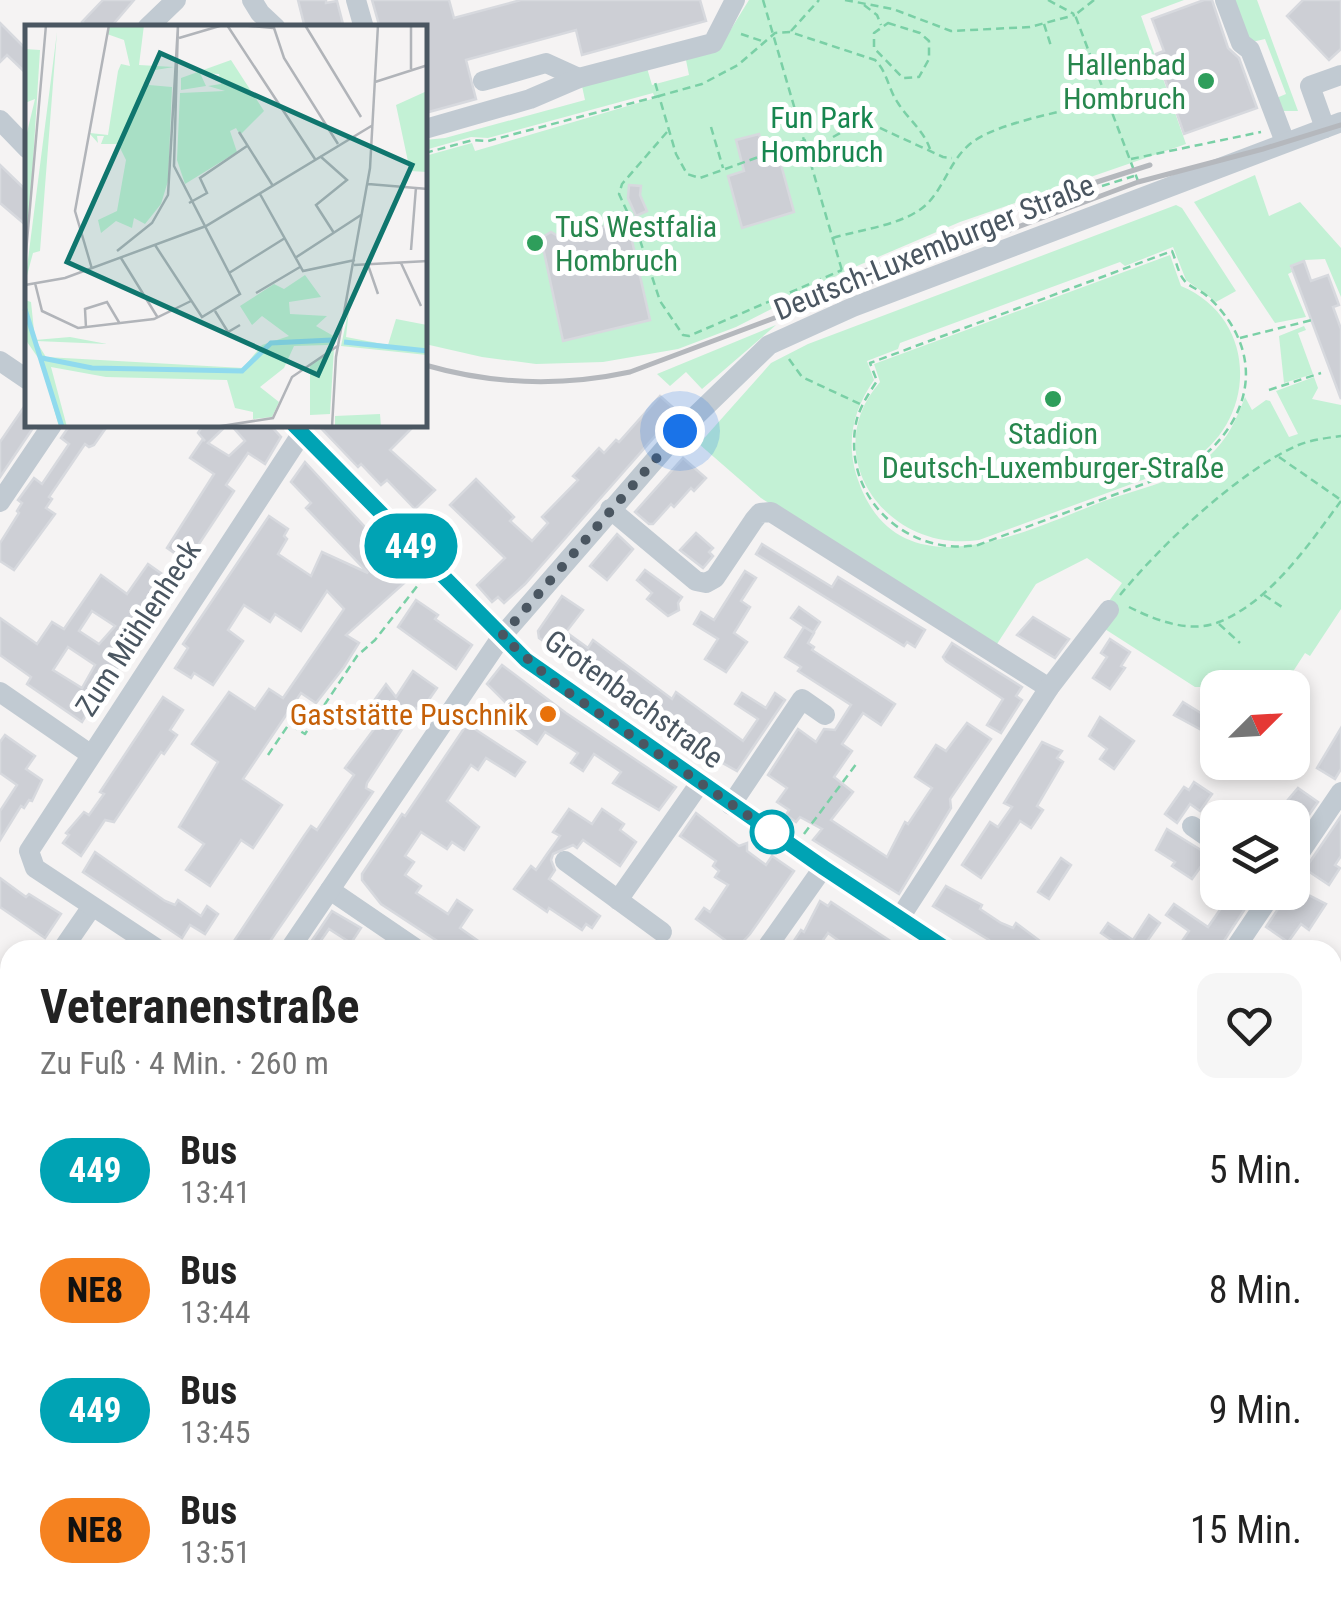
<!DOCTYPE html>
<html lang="de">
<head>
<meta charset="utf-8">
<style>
  body { margin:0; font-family:"Roboto Condensed",sans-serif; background:#f6f6f6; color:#222; height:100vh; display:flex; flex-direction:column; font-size:38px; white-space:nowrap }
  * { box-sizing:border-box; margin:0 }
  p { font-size:32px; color:#767676 }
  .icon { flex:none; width:55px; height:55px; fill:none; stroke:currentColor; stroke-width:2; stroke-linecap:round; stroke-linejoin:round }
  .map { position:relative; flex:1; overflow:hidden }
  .drawer { position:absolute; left:0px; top:940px; width:1342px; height:670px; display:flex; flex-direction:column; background:#fff; border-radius:30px 30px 0 0; box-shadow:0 5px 15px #0003 }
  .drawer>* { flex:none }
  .badge { padding:0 20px; border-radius:32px; font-size:35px; line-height:65px }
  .needle { width:65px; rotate:66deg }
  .controls { position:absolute; left:1200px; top:670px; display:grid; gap:20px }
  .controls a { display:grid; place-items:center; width:110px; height:110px; border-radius:20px; background:#fff; box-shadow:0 5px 15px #0003; font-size:50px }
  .you { position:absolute; width:50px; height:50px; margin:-25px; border:8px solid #fff; border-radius:50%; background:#1a73e8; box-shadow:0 0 0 15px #1a73e833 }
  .map>.badge { position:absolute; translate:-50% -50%; box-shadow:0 0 0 5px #fff }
  .round { display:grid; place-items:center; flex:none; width:105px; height:105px; border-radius:20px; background:#f6f6f6 }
  .overview { display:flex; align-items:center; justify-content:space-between; height:170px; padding:0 40px }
  h1 { font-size:48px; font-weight:700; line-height:75px }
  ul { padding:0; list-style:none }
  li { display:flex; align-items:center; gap:30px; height:120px; padding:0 40px }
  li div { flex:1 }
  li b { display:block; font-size:38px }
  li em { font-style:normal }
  li .badge { min-width:110px; font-weight:700; text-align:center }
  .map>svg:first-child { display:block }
  .green { fill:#c3f1d5 }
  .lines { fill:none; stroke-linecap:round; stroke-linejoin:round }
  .stream { stroke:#90daee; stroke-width:5 }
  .building { fill:#cdcfd5; stroke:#d7d9de; stroke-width:2.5; fill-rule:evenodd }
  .path { stroke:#7ad0a6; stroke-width:2.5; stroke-dasharray:8 5; stroke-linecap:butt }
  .minor { stroke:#c1cad2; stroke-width:20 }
  .rail { stroke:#b5b8bd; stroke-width:5 }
  .line-casing { stroke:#fff; stroke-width:22 }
  .line { stroke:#00a3b4; stroke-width:15 }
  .walk { stroke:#4a5661; stroke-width:10; stroke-dasharray:0 18 }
  .leisure-dot { fill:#2e9e5b; stroke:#fff; stroke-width:4 }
  .food-dot { fill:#e8710a; stroke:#fff; stroke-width:4 }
  .stop-dot { fill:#fff; stroke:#00a3b4; stroke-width:5 }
  .labels { text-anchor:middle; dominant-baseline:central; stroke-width:10; stroke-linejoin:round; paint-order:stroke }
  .leisure-label { font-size:30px; fill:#27864d; stroke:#fff; text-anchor:end }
  .park-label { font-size:30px; fill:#17864f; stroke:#fff }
  .street-label { font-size:30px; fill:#4a5661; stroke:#fff }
  .food-label { font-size:30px; fill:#c56008; stroke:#fff; text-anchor:end }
  .inset-river { fill:none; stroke:#90daee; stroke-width:5 }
  .inset-road { fill:none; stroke:#b1b4b9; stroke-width:2.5 }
  .view { fill:#0f766e; fill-opacity:0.15; stroke:#0f766e; stroke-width:5 }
  .inset-edge { fill:none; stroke:#4a5661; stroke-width:5 }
</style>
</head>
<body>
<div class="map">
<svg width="1341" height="1610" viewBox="0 0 1341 1610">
  <rect width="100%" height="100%" fill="#f5f3f3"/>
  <g class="green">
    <path d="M749,0H1184L1141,16L1186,144L960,222L850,269L736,327L678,349L603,362L536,364L482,357L425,344V156L472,143L475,151L655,98L653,93L488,138L471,137L425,150V140L445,138L585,100L582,86L647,68L652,85L689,75L686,60L718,50Z"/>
    <path d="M1232,0H1257L1298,111H1283L1274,99L1286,94L1265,39L1252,42L1246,38Z"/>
    <path d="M1255,175L1269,216L1300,202L1341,248V297L1325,259L1305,260L1290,266L1292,272L1288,274L1306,317L1275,323L1194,202Z"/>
    <path d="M1176,205L1182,208L1236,291L1216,302L1186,280L1173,247L1125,266L1120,262L900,343L898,349L867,361L874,380C854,409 846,439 856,474C895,599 1023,532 1104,501C1138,489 1183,480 1209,456C1228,439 1236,420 1245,397L1252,410L1266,400L1270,401L1289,437L1298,434L1276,391L1314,377L1318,388L1312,399L1341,405V609L1310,656L1305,653L1283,687H1195L1094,622L1122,583L1087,558L1036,584L995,647L761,498L699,444L771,363L808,344Z"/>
    <path d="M1170,255L1181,286C1260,319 1258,424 1186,464L979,540C887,554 816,455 880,382L874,364Z"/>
    <path d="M776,325L702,389L686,372L670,386L657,374Z"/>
    <path d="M1304,326L1306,330L1298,333L1313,374L1284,383L1279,336Z"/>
    <path d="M0,1237L10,1238V1424L0,1421Z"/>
    <path d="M10,1554V1600H128L144,1610H0V1558Z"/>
  </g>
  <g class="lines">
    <path class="stream" d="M0,1255L10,1258"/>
  </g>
  <g class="building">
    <path d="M103,0H134L110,28H88L82,22Z"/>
    <path d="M298,0H326V3L337,1L344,28H305Z"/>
    <path d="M372,0H449L454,18L521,0H700L706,21L582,55L576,30L466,60L476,99L425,113V28H380Z"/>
    <path d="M1204,0H1212L1228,48L1239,58L1257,108L1184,134L1156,54L1164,51L1152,19Z"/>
    <path d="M1303,0H1341V49L1329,60L1287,16Z"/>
    <path d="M0,23L28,51V75L7,55L0,62Z"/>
    <path d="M759,134L768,165L780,161L794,212L742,228L728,176L744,171L736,140Z"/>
    <path d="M0,165L28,192V227L0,203Z"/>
    <path d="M629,185L641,186L640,195L647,211L636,216L628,198Z"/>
    <path d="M628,223L650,320L563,341L541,238L551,232L563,239L568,232Z"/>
    <path d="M1304,261L1311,281L1328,275L1339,305L1333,307L1341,329V399L1291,266Z"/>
    <path d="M660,396L677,411L525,584L504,603L498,597L492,602L477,585L505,558L450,505L476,479L514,517L510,521L532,541L548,523L542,517L578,480L573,476L599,448L604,453L616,440L619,442Z"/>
    <path d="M28,401V425H35L0,477V442Z"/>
    <path d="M70,425H108L94,445L89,447L85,444L49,497L52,499L46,508L55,514L14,570L0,561V543L19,513L17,511L22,503L18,500L34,478L42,484L69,444L61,438Z"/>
    <path d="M203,425H227L208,443L229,456L245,441L231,425H270L281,437L265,464L248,453L226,485L234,491L187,562L167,548L214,474L190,458L203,439L205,441L198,433Z"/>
    <path d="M318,425H415L390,450L435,490L415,509L387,480L381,485L361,464L358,467Z"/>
    <path d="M683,458L706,478L694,491L691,488L674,507L671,504L653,524H649L635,512Z"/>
    <path d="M305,462L411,577L346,635L359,643L344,667L316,703L301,693L243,779L282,805L253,848L241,840L210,886L186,870L204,844L179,827L218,762L192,744L229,692L255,709L269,689L283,698L344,609L327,591L301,631L275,614L270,622L244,605L228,630L243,641L213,685L194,673L191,678L175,668L188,648L183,644L269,516L288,529L284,536L287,539L278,554L311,576L322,552L368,573L306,508L311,503L291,482Z"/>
    <path d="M435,519L453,538L440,550L421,532Z"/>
    <path d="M696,533L713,548L709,552L713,556L703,568L680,550Z"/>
    <path d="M617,534L633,549L607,580L590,566Z"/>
    <path d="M762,544L832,587L838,577L925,630L915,647L907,642L904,646L756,554Z"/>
    <path d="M148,564L175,583L110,679L108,678L82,722L27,684L31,677L0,655V618L37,644L52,622L64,629L101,575L127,594ZM92,611L115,626L99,644L79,631ZM68,647L95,665L82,688L53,670Z"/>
    <path d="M645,570L682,597L678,603L679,610L668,616L647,599L652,593L637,580Z"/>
    <path d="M745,571L756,578L741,601L750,607L734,633L747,642L726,672L705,659L718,639L694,624L701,612L714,620Z"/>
    <path d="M562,596L583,610L566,632L588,648L593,640L672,699L676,692L743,741L758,719L735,704L742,693L766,708L775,693L785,700L737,771L710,756L628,698L634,689L606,669L595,676L539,638L538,631Z"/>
    <path d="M416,600L438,615L435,619L472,645L456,669L398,627Z"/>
    <path d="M799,607L820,622L813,633L791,618Z"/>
    <path d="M1033,617L1069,639L1055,658L1017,635Z"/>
    <path d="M804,627L814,633L808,643L814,647L812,650L895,704L881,725L863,713L842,744L852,751L834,777L853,792L831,820L887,857L905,822L908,824L932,788L915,777L936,745L946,751L967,723L991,739L950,799L951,808L899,894L813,840L822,829L800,817L796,822L786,815L789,810L777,802L787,788L768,775L798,729L816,742L824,729L835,730L851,705L798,671L801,667L785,657Z"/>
    <path d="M1110,639L1130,652L1121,666L1125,668L1110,689L1093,678L1107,657L1101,653Z"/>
    <path d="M952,643L1022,687L1016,696L1022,700L1001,733L987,725L1003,699L946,661L943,657Z"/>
    <path d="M502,665L566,713L676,787L659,810L613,783L621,772L594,754L583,771L571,763L578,753L545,732L537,744L504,721L512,709L487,684Z"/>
    <path d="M413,671L437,688L421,711L416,708L367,783L366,788L373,792L264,950H228L304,836L311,826L317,830L354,775L345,768L386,713L373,702L386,684L396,697Z"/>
    <path d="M163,697L183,710L170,730L177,735L164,754L161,752L114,822L105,820L81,856L63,843L69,835L66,833L84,812L89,815L104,794L100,792Z"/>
    <path d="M1183,702L1204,715L1206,710L1218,716V739L1174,715Z"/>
    <path d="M1100,717L1134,741L1114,769L1100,759L1107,749L1089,736Z"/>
    <path d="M467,724L525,762L515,776L486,758L478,770L471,765L447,801L479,827L464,850L452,842L447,849L421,832L405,856L414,862L405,875L421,886L416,893L448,914L457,900L472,910L460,928L491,950H451L381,904L362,880V874L402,814L405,816Z"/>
    <path d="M1341,728V769L1335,779L1317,768Z"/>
    <path d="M5,735L35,756L26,769L42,780L32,801L29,800L24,808L21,806L0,840V811L17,785L0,773V742Z"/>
    <path d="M1042,742L1062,751L1057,758L1063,762L1037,806L1043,810L1031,828L1020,821L981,878L962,865L990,822L998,827L1012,807L1004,803Z"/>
    <path d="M1194,782L1212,794L1200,811L1190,804L1177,823L1165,814L1184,787L1189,790Z"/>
    <path d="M1298,788L1318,802L1292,839V818H1284L1287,813L1281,808Z"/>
    <path d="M569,809L592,824L602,809L624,824L620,830L636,842L620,866L583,840L577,848L573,845L553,854L551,860L555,870L549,879L600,916L592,928L586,924L582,930L549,908L547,912L514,889L531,866L536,870L547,854L560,836L553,832Z"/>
    <path d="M696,813L739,846L747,843V851L766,865L772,856L794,871L750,934L735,950H717L725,940L696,919L704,908L710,912L728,885L715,877L719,871L713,866L716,861L680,836Z"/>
    <path d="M1341,816V856L1335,865L1340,868L1329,885L1305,869Z"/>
    <path d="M1167,829L1209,855L1192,879L1172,866L1175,862L1156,850Z"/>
    <path d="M95,852L165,901L175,905L178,900L201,916L207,906L218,914L205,934L190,925L182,938L83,872Z"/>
    <path d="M1061,858L1071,865L1049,899L1038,892Z"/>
    <path d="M0,878L26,897L29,894L61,914L45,938L0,907Z"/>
    <path d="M946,886L982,905L980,909L1001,923L1013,928L1016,923L1052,950H997L987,944L989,940L933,906Z"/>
    <path d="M1293,887L1326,904L1309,930L1301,924L1288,942L1266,927L1289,892H1292Z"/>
    <path d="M1207,892H1256L1218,950H1176L1189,931L1166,915L1174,904L1208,927L1224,904Z"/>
    <path d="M820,901L828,906L831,902L904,950H852L828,933L816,950H788L801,930L804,932Z"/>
    <path d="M332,911L361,928L351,943L329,929L317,946L311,942Z"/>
    <path d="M1149,915L1160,923L1143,947L1147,950H1126L1101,933L1108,923L1133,940Z"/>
  </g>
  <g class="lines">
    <g class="path">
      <path d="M763,0L848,291"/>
      <path d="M845,0L893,9L951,31L1030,27L1075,15"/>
      <path d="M1048,0L1074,14"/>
      <path d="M1094,0L1075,15L1138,181"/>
      <path d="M864,5L877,15L881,25"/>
      <path d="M888,23L920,33L929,41V59L919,77L903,78L874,48V33Z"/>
      <path d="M1044,24L1051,46"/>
      <path d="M791,31L819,0"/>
      <path d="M741,34L762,41"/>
      <path d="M711,127L723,168"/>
      <path d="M667,132L622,184L619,194L639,237L660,301L683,335L689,336L842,270"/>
      <path d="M833,137L858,123L867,122L943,157L952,158"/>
      <path d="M806,140L700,178L687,174L676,154L659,96L702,84L738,65L775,33L790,32L875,60C888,73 888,89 898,103C908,119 924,131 930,149"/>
      <path d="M425,153L473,140L488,141L659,96L654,79"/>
      <path d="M1131,159L1261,132"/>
      <path d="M1102,186L1134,176"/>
      <path d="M833,238C862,229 906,225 928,203C946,184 951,157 974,141C1003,121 1072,110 1108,100"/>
      <path d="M1172,251C1176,260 1178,273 1184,280C1188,286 1197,289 1203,293C1213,300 1222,311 1229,321C1266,377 1238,435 1187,468L978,545C906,557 842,497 856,423C859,408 869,393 877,381L870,363Z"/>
      <path d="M848,285L926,253"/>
      <path d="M1240,338L1312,320"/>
      <path d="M789,359L802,377L860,404"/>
      <path d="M1269,390L1321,373"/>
      <path d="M1279,457L1341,500"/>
      <path d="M1120,595C1161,545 1237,473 1296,446C1310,440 1326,438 1341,436"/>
      <path d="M1264,595L1282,607"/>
      <path d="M1129,607C1155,620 1190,634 1219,622C1271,601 1309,544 1341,501"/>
      <path d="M1219,624L1240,643"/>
      <path d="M268,755L289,724L305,734L357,656L375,640L422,580"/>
      <path d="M804,834L857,763"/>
      <path d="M0,1370L10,1369"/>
      <path d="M308,1600L304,1606L309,1610"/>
      <path d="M337,1600L342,1610"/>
      <path d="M600,1600L602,1610"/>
      <path d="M57,1610L82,1600"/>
      <path d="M505,1610V1600"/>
    </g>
    <g class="minor">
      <path d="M252,0L260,13L276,28"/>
      <path d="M356,0L364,28"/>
      <path d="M1225,0L1241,43L1250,50L1285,142"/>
      <path d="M147,28L176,0"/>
      <path d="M483,81L546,63L579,78"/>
      <path d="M0,120L28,149"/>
      <path d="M1325,128L1310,86L1341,75"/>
      <path d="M425,129L530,99L579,78L713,43L735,0"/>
      <path d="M0,361L28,380"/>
      <path d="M294,425L526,661L823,868L948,950"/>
      <path d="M0,502L52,425"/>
      <path d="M610,509L696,581L706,583L715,578L754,520L760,513L771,512L1049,688"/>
      <path d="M0,692L90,754"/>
      <path d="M731,805L802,699L825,715"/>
      <path d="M1192,826L1218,844"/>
      <path d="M565,861L662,932"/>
      <path d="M1292,864L1341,792"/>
      <path d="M330,890L418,950"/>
      <path d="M618,900L700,783"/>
      <path d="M899,919L1049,688L1109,610"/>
      <path d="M62,950L91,908"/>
      <path d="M159,950L35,868L29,851L302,433"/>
      <path d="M289,950L502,636L680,431L769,345L853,307L1341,122"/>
      <path d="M765,950L823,868"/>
      <path d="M1234,950L1273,892"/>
      <path d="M0,1018L10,1024"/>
      <path d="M1332,1085L1341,1073"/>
      <path d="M1332,1206L1341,1212"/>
      <path d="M1332,1359L1341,1356"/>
      <path d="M0,1512L10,1518"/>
      <path d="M154,1600L174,1610"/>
      <path d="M699,1600L704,1610"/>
      <path d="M1213,1600L1216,1610"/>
      <path d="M409,1610L448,1600"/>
    </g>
    <g class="rail">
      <path d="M855,275L1025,205L1150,165"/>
      <path d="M425,365C494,385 560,387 630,372L1138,182L1263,149L1341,125"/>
    </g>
  </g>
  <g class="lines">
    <defs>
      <path id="line" d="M294,425L526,660L824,868L948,950"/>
    </defs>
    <use href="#line" class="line-casing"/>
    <use href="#line" class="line"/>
    <path class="walk" d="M680,431L502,636L556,684L772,832"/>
  </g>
  <g class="leisure-dot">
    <circle cx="1206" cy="81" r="10"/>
    <circle cx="535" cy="243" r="10"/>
    <circle cx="1053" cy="399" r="10"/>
  </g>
  <circle class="food-dot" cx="548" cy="714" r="10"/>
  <circle class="stop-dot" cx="772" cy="832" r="20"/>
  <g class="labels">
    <g class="leisure-label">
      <text x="1186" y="64">Hallenbad<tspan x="1186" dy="34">Hombruch</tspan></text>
      <text x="555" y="226" text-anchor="start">TuS Westfalia<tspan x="555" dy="34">Hombruch</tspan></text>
      <text x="1053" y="433" text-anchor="middle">Stadion<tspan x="1053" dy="34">Deutsch-Luxemburger-Straße</tspan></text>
    </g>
    <g class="park-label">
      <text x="822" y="117">Fun Park<tspan x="822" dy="34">Hombruch</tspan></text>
    </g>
    <g class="street-label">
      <text transform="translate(934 247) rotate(-22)">Deutsch-Luxemburger Straße</text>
      <text transform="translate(138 628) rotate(-57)">Zum Mühlenheck</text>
      <text transform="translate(634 699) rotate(36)">Grotenbachstraße</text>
    </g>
    <g class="food-label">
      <text x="528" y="714">Gaststätte Puschnik</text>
    </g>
  </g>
  <g transform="translate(25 25)">
    <rect width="402" height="402" fill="#f5f3f3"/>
    <path d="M85,0H119L114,40L149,42L124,46V60L147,62L143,156L136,179L120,199L109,193L107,203L91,196L76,208L73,195L92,186L101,135L93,119H76L79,111H72L73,118L65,109L63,117L65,108L83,110L93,46L96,39L105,41L99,15L82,9ZM32,7L15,226L8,228L0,258ZM0,24L15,25L5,185L0,221V116L10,74L0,78ZM206,35L239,86L215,110L211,103L205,106L212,127L160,159L152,135L155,68L200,66L183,61L196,59L194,49L175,48L181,61L156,65V53ZM402,66V147L385,146L371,80ZM280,250L296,272L264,277L265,289L302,291L291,301L312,313L303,320L269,321L259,343L235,362L254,377L247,392L228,394V387L210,383L202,355L81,352L26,342L42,402H34L16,337L0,314V275L6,277L10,315L45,312L82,319L11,316L21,332L218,343L237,320L264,311L237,291L227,300L215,281L249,259L259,264ZM324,284L321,312L363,320L371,294L402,300V330L316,321ZM309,323L305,389L285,390V340ZM355,389L356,402H310V391Z" fill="#c3f1d5"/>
    <path class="inset-river" d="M0,284L37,402M319,317L403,326M17,333L67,343L217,346L246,318L307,315"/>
    <path class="inset-road" d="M202,0L290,134M214,0L248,3M248,0L259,33L313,119M280,0L336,92M386,0V44M154,13L198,0M350,57L403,40M214,107L248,161M295,131L322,155L291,180L309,208M343,159L403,164M235,169L278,246L330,235M164,178L182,168L175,153L222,121M130,220L177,292L215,269L149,141L153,0M386,225L391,162M92,226L127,198L143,170L153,0M96,233L133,293M270,233L336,190M376,238L396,281M0,239L21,0M329,240L403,236M343,240L353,269M67,244L50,186L84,0M204,248L260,213M10,258L17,286L53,303L129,294L166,276M0,260L40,253L181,201L348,100M231,268L275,242M190,286L203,307L215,300M61,303L60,284L82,277L95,299M190,402L248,393L267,352L314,320M307,402L311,332L345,143L353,0"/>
    <path class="view" d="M135,28L387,140L293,350L42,237Z"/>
    <rect width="402" height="402" class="inset-edge"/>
  </g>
</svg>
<div class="controls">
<a><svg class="needle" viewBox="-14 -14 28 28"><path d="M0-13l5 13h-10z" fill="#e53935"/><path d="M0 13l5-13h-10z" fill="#767676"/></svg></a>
<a><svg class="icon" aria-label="layers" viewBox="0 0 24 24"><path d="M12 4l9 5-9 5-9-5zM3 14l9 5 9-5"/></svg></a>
</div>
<div class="you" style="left:680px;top:431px"></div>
<b class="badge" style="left:411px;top:546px;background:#00a3b4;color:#fff">449</b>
<section class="drawer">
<div class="overview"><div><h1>Veteranenstraße</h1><p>Zu Fuß · 4 Min. · 260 m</p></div><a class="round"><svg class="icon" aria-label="heart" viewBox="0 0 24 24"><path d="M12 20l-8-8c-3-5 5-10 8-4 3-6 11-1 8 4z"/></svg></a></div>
<ul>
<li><span class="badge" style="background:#00a3b4;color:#fff">449</span><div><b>Bus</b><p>13:41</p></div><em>5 Min.</em></li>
<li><span class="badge" style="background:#f58220;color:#111">NE8</span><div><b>Bus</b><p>13:44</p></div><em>8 Min.</em></li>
<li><span class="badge" style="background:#00a3b4;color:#fff">449</span><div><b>Bus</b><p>13:45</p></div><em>9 Min.</em></li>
<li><span class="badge" style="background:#f58220;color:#111">NE8</span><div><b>Bus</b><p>13:51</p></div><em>15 Min.</em></li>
</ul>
</section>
</div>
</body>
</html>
